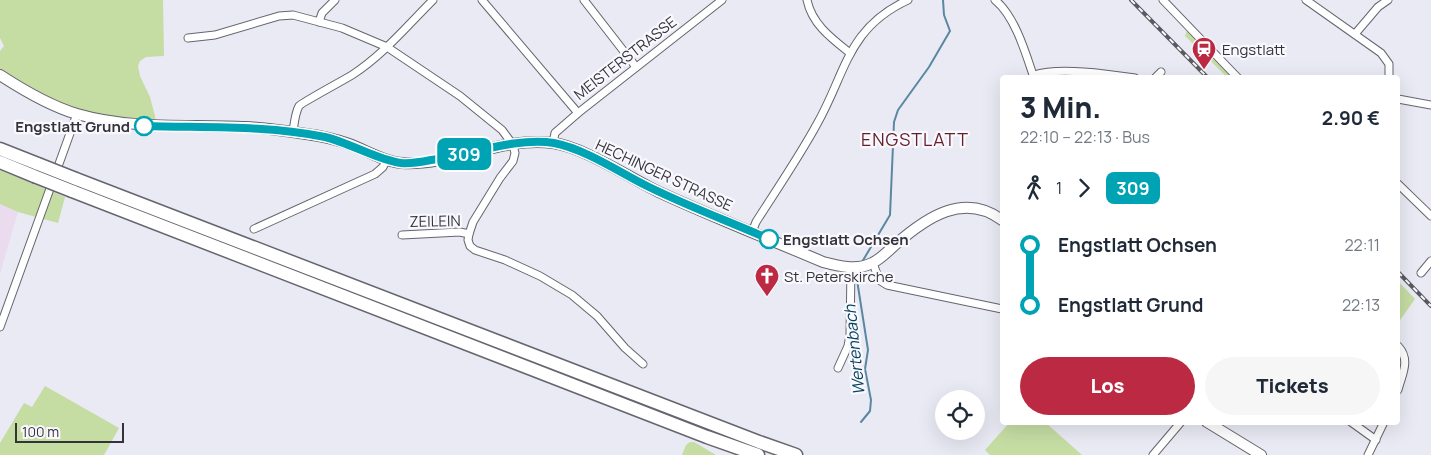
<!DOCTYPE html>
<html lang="de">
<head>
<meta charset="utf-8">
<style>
  body { margin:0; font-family:Manrope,sans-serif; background:#f6f6f7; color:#1f2937; height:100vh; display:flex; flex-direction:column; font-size:19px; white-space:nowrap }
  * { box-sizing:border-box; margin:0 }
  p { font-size:16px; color:#747a83 }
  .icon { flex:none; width:28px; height:28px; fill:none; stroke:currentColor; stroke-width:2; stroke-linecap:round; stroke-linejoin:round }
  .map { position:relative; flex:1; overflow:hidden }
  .details { position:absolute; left:1000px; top:75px; width:400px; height:350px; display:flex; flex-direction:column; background:#fff; border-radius:5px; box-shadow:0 5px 20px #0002 }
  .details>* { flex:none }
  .badge { padding:0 10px; border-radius:8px; font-size:18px; line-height:32px }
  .fabs { position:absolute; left:935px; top:390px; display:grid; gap:10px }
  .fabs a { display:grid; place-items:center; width:50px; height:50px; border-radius:50%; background:#fff; box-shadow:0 5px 20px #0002; font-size:25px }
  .scale { position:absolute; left:15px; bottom:12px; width:109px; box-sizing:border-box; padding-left:5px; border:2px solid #343438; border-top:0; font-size:14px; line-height:18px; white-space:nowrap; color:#343438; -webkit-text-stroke:4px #f8f8fe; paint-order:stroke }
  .map>.badge { position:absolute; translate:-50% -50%; box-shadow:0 0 0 2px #fff }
  .legs { display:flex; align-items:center; gap:8px; height:55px; padding:0 20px; font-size:16px }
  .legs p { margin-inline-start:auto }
  .headline { display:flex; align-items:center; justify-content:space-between; height:85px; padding:0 20px }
  h1 { font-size:28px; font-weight:800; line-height:38px }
  .action { display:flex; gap:10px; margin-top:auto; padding:10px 20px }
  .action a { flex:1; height:58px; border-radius:30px; background:#bb2a42; color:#fff; font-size:20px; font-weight:800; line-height:58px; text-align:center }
  .action a+a { background:#f6f6f7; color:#1f2937 }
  ul { padding:0 20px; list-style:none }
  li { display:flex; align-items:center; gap:18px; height:60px; font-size:19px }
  li i { display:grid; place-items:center; width:8px; height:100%; margin:0 6px; background:currentColor }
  li i::after { content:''; width:12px; height:12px; margin:-6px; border:4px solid; border-radius:50%; background:#fff }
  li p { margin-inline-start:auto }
  li:first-child i { background:linear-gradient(#0000 50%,currentColor 0) }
  li:last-child i { background:linear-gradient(currentColor 50%,#0000 0) }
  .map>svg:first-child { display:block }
  .commercial { fill:#ebdbee }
  .green { fill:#c5dca3 }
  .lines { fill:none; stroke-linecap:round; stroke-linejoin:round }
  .stream { stroke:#5988a0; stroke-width:2 }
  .street-casing { stroke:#65656e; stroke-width:9 }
  .secondary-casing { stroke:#65656e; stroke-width:12 }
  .highway-casing { stroke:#65656e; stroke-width:15 }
  .street { stroke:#fff; stroke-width:7 }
  .secondary { stroke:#fff; stroke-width:10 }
  .highway { stroke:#fff; stroke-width:12 }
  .rail-casing { stroke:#59595e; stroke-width:4 }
  .rail { stroke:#f8f8fe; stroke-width:2; stroke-dasharray:5.5; stroke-linecap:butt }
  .highway-bridge-casing { stroke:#65656e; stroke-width:15; stroke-linecap:butt }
  .highway-bridge { stroke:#fff; stroke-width:12 }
  .line-1-casing { stroke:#fff; stroke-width:11 }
  .line-1 { stroke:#00a3b4; stroke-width:8 }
  .stop-1-dot { fill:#fff; stroke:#00a3b4; stroke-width:2.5 }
  .labels { text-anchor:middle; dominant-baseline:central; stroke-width:4.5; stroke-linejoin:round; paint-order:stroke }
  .poi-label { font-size:15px; fill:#343438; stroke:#f8f8fe; text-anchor:start }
  .street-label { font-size:15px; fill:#343438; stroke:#f8f8fe }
  .stop-label { font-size:15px; font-weight:bold; fill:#343438; stroke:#f8f8fe; text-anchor:end }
  .water-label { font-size:16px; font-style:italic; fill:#074259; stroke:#f8f8fe }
  .quarter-label { font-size:18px; letter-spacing:1px; fill:#631e26; stroke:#f8f8fe }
</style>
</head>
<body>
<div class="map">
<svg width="1431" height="455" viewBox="0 0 1431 455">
  <rect width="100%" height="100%" fill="#eaeaf5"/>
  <path class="commercial" d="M0,204L18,212L0,274Z"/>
  <g class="green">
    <path d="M0,0H163L164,56L146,57L140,61L138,66L140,76L150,97L155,116L156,126L77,114L0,75V51L4,46L0,38Z"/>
    <path d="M1187,30L1233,77H1227L1185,36Z"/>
    <path d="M0,170L65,197L58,223L18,212L0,204Z"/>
    <path d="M1398,281L1415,299L1398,323Z"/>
    <path d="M45,386L119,428L104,455H0V443L24,403L32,407Z"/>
    <path d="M1009,423H1046L1082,455H990L985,450Z"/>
    <path d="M690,442H694L716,455H682L686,445Z"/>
  </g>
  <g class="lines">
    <g class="stream">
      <path d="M862,262L890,215L894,122L898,110L929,67L950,31L944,15L943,0"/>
      <path d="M859,271L857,280L868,350L865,369L871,400L870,411L861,422"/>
    </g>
    <defs>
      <g id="street">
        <path d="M482,0L578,113"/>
        <path d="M584,0L636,67"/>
        <path d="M807,0C812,24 831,38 850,53"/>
        <path d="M995,0C1015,16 1026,54 1034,78"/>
        <path d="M1163,0L1238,78"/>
        <path d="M1306,0L1381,53L1389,64V78"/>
        <path d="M319,22L322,13L335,0"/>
        <path d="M1355,34L1378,7L1388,0"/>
        <path d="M188,38L215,35L279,16L293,15L342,28L387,47L460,96L502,130L513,145L515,153L513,161L500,178L473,222L469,234L468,240L470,246L475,250L505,260L540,276L572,295L597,316L625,348L643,364"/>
        <path d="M1034,75C1059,67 1108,74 1135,78"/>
        <path d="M1155,78L1161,72"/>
        <path d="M1398,99L1431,105"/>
        <path d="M293,132C294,125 295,113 299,106C301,103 344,80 352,75C383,55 407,26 433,0"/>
        <path d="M553,143L555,133L578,113L722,0"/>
        <path d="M1398,184L1431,216"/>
        <path d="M254,229L375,174L383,167L387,159"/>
        <path d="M752,232L756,222C777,189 799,157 817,124C846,73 847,28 908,0"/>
        <path d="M402,235L460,232L469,234"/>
        <path d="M873,263L879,280L887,285L1002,309"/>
        <path d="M1421,273L1431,261"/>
        <path d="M0,327L77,114"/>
        <path d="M1398,346C1411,360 1402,374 1398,390"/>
        <path d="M838,368L848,346L850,335L851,267"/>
        <path d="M1351,422L1376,440"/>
        <path d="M1153,455L1181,422"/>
        <path d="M1368,455L1384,422"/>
      </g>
      <g id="secondary">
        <path d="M0,75C23,90 50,106 77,114C133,130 189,124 246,127C266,128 287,131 306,134C321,136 335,139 349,144C366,150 384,162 402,163C452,166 502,136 553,143C584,147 630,178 659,192C713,217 769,239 823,262C838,266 857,271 872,263C881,259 889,250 896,244C927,217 964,192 1002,220"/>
        <path d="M1207,422L1261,455"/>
      </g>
      <g id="highway">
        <path d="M0,149L38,164"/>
        <path d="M0,162L34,176"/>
        <path d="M76,179L759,442L796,455"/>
        <path d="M72,191L707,437L758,455"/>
      </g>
    </defs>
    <use href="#street" class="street-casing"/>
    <use href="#secondary" class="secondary-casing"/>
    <use href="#highway" class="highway-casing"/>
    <use href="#street" class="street"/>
    <use href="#secondary" class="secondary"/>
    <use href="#highway" class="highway"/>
    <defs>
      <g id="rail">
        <path d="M1131,0L1208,78"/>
        <path d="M1398,272L1431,306"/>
      </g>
    </defs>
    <use href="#rail" class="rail-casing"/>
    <use href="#rail" class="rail"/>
    <defs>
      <g id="highway-bridge">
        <path d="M38,164L76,179"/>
        <path d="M34,176L72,191"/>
      </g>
    </defs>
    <use href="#highway-bridge" class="highway-bridge-casing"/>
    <use href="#highway-bridge" class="highway-bridge"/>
  </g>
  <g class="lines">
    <defs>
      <path id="line-1" d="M144,126C205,128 266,125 325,137C350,143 378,160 401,163C410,164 421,162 431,160C470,155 515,137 554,143C585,149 619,172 647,186C687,206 728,221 769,239"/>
    </defs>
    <use href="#line-1" class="line-1-casing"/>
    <use href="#line-1" class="line-1"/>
  </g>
  <defs>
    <symbol id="station-pin" viewBox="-11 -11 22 30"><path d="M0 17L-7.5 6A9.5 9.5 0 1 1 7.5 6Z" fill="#bb2a42" stroke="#f8f8fe"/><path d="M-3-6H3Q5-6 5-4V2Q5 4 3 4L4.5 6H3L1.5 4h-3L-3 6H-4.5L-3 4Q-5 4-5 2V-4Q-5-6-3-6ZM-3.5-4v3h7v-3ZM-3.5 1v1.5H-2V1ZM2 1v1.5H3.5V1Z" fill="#fff"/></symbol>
    <symbol id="church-pin" viewBox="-11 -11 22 30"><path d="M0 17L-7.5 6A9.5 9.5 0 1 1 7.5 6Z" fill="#bb2a42" stroke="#f8f8fe"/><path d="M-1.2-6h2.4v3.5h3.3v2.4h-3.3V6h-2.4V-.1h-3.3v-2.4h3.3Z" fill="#fff"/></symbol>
  </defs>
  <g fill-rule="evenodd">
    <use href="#station-pin" x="1190" y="35" width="28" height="38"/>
    <use href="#church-pin" x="753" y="262" width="28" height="38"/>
  </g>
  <g class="stop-1-dot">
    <circle cx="144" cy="126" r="9"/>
    <circle cx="769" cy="239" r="9"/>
  </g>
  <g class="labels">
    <g class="poi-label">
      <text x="1222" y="49">Engstlatt</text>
      <text x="784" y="276">St. Peterskirche</text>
    </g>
    <g class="street-label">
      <text transform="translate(625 58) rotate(-38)">MEISTERSTRASSE</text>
      <text transform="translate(664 175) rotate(25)">HECHINGER STRASSE</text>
      <text transform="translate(435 221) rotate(-1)">ZEILEIN</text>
    </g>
    <g class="stop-label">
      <text x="130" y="126">Engstlatt Grund</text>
      <text x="783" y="239" text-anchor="start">Engstlatt Ochsen</text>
    </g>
    <g class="water-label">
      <text transform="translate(854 350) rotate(-96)">Wertenbach</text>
    </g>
    <g class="quarter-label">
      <text x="915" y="139">ENGSTLATT</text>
    </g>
  </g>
</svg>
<div class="fabs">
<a><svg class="icon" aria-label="locate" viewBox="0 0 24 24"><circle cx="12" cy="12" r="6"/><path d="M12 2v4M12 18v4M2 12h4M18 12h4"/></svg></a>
</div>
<div class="scale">100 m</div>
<b class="badge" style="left:464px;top:154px;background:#00a3b4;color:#fff">309</b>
<section class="details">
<div class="headline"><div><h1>3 Min.</h1><p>22:10 – 22:13 · Bus</p></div><b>2.90 €</b></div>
<div class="legs"><svg class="icon" aria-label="walk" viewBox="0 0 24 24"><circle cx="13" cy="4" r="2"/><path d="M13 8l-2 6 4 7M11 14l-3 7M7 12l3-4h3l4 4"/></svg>1<svg class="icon" aria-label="forward" viewBox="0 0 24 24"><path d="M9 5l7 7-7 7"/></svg><b class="badge" style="background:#00a3b4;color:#fff">309</b></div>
<ul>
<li><i style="color:#00a3b4"></i><b>Engstlatt Ochsen</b><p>22:11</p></li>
<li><i style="color:#00a3b4"></i><b>Engstlatt Grund</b><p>22:13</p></li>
</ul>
<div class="action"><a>Los</a><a>Tickets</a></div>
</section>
</div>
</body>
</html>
